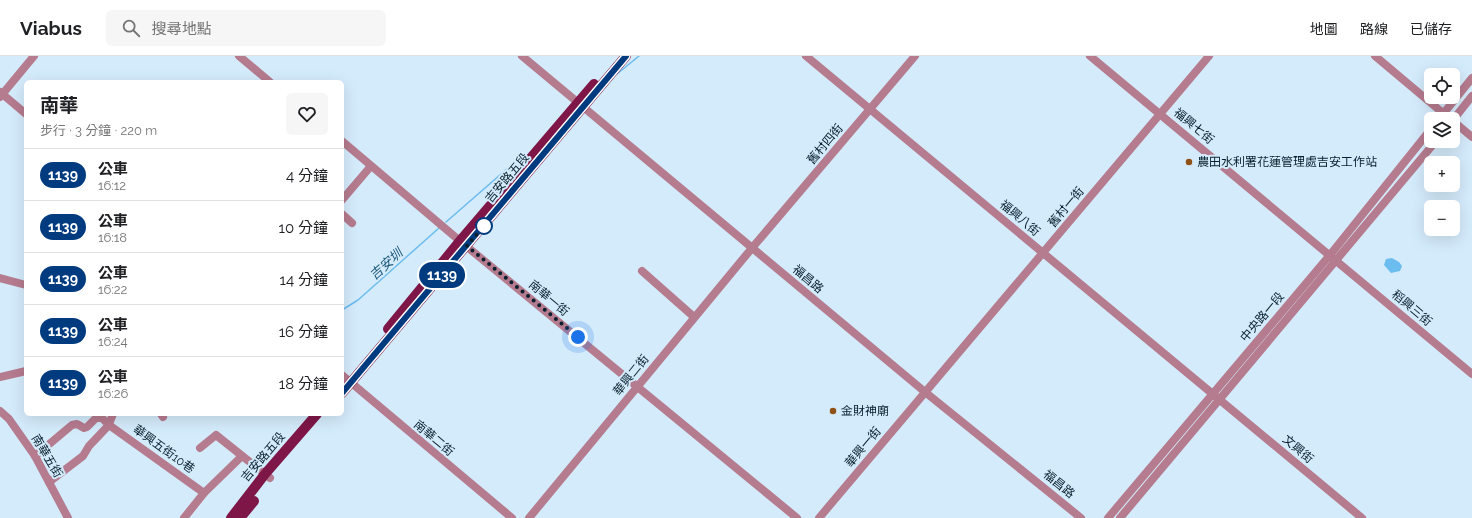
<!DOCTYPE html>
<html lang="zh-TW">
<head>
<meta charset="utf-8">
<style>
  body { margin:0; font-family:Raleway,"Noto Sans TC",sans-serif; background:#f6f6f6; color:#202124; height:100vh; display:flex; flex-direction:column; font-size:15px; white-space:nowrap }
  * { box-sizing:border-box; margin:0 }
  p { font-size:13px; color:#757577 }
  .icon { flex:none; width:22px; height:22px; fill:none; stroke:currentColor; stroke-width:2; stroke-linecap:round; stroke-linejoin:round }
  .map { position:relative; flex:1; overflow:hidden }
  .details { position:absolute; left:24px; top:24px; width:320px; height:336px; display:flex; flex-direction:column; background:#fff; border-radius:6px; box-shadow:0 4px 16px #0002 }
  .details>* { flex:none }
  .badge { padding:0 8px; border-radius:13px; font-size:14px; line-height:26px }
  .tools { position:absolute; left:1424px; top:12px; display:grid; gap:8px }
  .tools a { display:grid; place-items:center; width:36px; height:36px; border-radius:6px; background:#fff; box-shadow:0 4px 16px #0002; font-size:20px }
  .you { position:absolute; width:20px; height:20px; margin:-10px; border:3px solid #fff; border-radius:50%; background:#1a73e8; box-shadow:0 0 0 6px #1a73e833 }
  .map>.badge { position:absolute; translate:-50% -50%; box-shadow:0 0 0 2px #fff }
  .round { display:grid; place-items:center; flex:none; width:42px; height:42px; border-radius:6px; background:#f6f6f6 }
  .head { display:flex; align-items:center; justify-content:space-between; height:68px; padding:0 16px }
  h1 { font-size:19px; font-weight:700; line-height:30px }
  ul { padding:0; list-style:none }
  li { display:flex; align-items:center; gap:12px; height:52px; padding:0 16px; border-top:1px solid #e0e0e0 }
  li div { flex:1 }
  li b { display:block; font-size:15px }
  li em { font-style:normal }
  li .badge { min-width:44px; font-weight:700; text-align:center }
  header { display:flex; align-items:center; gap:24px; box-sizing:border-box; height:56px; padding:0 20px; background:#fff; border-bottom:1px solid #e0e0e0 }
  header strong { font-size:19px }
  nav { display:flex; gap:22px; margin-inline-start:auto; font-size:14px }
  .search { width:280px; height:36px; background:#f6f6f6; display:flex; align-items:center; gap:10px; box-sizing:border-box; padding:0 14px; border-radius:6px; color:#757577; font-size:15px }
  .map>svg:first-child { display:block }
  .water { fill:#6bbcef }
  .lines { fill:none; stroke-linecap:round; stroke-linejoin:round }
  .stream { stroke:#6bbcef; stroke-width:1.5 }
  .minor { stroke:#b57b8e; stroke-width:8 }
  .major { stroke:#7e1647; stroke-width:10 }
  .line-casing { stroke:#fff; stroke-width:9 }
  .line { stroke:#003b80; stroke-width:6 }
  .walk { stroke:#08202e; stroke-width:4; stroke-dasharray:0 7.2 }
  .poi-dot { fill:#905117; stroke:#d4ebfb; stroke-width:1.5 }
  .stop-dot { fill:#fff; stroke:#003b80; stroke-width:2 }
  .labels { text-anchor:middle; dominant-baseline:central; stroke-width:4; stroke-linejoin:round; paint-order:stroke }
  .street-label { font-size:12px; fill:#08202e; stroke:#d4ebfb }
  .poi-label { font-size:12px; fill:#08202e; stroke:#d4ebfb; text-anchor:start }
  .water-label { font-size:13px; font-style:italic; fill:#1a5779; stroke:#d4ebfb }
</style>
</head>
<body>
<header>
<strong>Viabus</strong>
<div class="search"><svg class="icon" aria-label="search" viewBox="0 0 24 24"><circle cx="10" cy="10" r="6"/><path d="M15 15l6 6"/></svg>搜尋地點</div>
<nav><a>地圖</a><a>路線</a><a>已儲存</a></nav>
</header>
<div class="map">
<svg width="1472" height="462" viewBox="0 0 1472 462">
  <rect width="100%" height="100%" fill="#d4ebfb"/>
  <path class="water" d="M1392,202L1399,206L1402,210L1400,215L1391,217L1384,209L1386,203Z"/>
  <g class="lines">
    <g class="stream">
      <path d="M617,18L639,0"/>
      <path d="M446,166L515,106L520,104"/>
      <path d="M342,254L358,244L439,172"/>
    </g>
    <g class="minor">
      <path d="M239,0L270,26"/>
      <path d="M522,0L925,336L1081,462"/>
      <path d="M806,0L1362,462"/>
      <path d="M1090,0L1472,318"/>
      <path d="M1375,0L1450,63"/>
      <path d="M0,36L26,58"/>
      <path d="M0,41L34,0"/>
      <path d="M1439,63L1472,22"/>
      <path d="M1453,64L1472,40"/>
      <path d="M1453,65L1472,81"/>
      <path d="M342,85L460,185L797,462"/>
      <path d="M342,144L371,110"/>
      <path d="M342,158L352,167"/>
      <path d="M642,215L694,261"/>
      <path d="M0,222L26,229"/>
      <path d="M342,319L512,462"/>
      <path d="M0,321L26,315"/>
      <path d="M0,355L9,363L35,400L68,462"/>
      <path d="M161,358L163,361"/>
      <path d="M109,368L113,358"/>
      <path d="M200,392L216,379L270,422"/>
      <path d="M35,400L72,369L77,368L84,372L87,371L96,362H102L109,369L204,437"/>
      <path d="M49,426L83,400L89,390L109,369"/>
      <path d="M184,462L204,437L242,400"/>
      <path d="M529,462L752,192L915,0"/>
      <path d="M819,462L1209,0"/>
      <path d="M1108,462L1330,199L1431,73"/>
      <path d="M1120,462C1225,336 1331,211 1436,85"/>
    </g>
    <g class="major">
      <path d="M388,273L460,185L594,28"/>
      <path d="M342,337L626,0"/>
      <path d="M231,462L265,418L317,358"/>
      <path d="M240,462L254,445"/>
    </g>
  </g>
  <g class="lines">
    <defs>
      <path id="line" d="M342,337L626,0"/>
    </defs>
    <use href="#line" class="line-casing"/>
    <use href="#line" class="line"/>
    <path class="walk" d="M484,170L487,166L467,190L578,281"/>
  </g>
  <g class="poi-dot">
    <circle cx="1189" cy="106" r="4"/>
    <circle cx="833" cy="355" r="4"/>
  </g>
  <circle class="stop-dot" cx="484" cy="170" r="8"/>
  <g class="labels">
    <g class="street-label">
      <text transform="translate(1194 70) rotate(40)">福興七街</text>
      <text transform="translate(825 88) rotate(-50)">舊村四街</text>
      <text transform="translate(507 122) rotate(-50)">吉安路五段</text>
      <text transform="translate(1066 151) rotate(-50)">舊村一街</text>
      <text transform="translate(1020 162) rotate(40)">福興八街</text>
      <text transform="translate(808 223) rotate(40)">福昌路</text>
      <text transform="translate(549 242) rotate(40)">南華一街</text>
      <text transform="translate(1412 252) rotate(40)">稻興三街</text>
      <text transform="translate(1262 261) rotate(-50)">中央路一段</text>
      <text transform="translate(631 319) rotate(-51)">華興二街</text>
      <text transform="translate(434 382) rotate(40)">南華二街</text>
      <text transform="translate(863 391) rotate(-50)">華興一街</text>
      <text transform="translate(164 393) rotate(36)">華興五街10巷</text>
      <text transform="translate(1298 393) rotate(40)">文興街</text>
      <text transform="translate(47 400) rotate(59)">南華五街</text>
      <text transform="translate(263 401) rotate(-50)">吉安路五段</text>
      <text transform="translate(1059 428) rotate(39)">福昌路</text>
    </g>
    <g class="poi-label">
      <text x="1197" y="106">農田水利署花蓮管理處吉安工作站</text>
      <text x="841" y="355">金財神廟</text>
    </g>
    <g class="water-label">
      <text transform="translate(386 208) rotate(-42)">吉安圳</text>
    </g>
  </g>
</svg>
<div class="tools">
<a><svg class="icon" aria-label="locate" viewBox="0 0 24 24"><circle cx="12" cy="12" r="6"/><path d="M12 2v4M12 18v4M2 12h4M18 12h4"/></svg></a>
<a><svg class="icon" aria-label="layers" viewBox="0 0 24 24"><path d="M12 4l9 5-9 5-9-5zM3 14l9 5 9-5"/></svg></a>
<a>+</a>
<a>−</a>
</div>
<div class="you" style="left:578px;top:281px"></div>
<b class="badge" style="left:442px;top:219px;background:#003b80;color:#fff">1139</b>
<section class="details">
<div class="head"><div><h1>南華</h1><p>步行 · 3 分鐘 · 220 m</p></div><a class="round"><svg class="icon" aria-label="heart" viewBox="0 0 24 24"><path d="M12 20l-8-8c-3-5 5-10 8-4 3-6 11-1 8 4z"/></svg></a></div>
<ul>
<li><span class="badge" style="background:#003b80;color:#fff">1139</span><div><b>公車</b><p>16:12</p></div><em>4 分鐘</em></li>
<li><span class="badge" style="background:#003b80;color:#fff">1139</span><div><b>公車</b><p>16:18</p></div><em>10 分鐘</em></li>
<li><span class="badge" style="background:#003b80;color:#fff">1139</span><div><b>公車</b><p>16:22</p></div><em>14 分鐘</em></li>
<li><span class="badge" style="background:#003b80;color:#fff">1139</span><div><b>公車</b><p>16:24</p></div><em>16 分鐘</em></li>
<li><span class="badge" style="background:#003b80;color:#fff">1139</span><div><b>公車</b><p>16:26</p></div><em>18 分鐘</em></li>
</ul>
</section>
</div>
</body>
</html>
